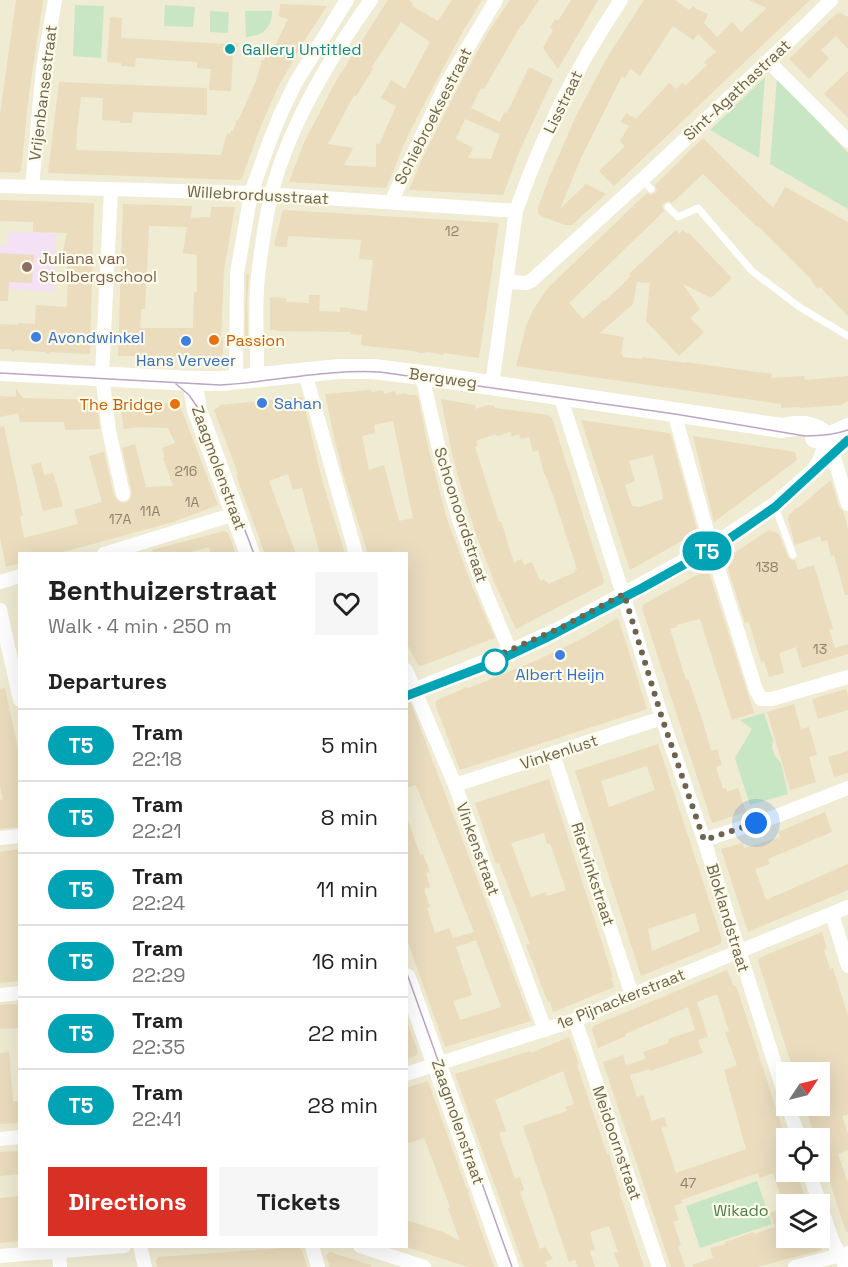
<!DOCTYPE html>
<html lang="en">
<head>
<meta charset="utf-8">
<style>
  body { margin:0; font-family:"Space Grotesk",sans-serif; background:#f6f6f6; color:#222; height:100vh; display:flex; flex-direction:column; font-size:22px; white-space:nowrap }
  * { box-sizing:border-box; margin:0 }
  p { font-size:20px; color:#767676 }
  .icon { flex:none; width:33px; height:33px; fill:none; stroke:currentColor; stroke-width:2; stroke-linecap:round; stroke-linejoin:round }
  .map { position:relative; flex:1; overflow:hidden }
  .side { position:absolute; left:18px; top:552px; width:390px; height:696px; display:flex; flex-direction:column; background:#fff; border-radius:0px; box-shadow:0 6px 24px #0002 }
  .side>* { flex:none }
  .badge { padding:0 12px; border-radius:20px; font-size:21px; line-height:39px }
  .needle { width:39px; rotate:55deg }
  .buttons { position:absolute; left:776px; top:1062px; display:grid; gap:12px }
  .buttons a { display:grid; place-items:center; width:54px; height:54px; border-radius:0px; background:#fff; box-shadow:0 6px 24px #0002; font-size:30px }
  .you { position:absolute; width:30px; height:30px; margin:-15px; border:4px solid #fff; border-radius:50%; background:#1a73e8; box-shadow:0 0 0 9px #1a73e833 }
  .map>.badge { position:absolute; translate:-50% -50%; box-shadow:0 0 0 3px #fff }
  h2 { padding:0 30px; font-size:22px; line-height:54px }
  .round { display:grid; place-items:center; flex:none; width:63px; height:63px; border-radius:0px; background:#f6f6f6 }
  .summary { display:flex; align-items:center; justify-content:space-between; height:102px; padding:0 30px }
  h1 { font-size:28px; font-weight:600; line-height:45px }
  .cta { display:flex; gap:12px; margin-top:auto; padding:12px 30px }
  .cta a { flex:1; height:69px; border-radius:0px; background:#d93025; color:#fff; font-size:24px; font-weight:600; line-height:69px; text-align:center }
  .cta a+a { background:#f6f6f6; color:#222 }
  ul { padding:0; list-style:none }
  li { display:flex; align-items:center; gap:18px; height:72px; padding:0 30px; border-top:2px solid #e0e0e0 }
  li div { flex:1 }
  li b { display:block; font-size:22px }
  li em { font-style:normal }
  li .badge { min-width:66px; font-weight:700; text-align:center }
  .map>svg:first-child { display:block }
  .residential { fill:#f0ebd3; fill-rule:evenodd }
  .education { fill:#f4e1f6 }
  .green { fill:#c8e6c4 }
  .building { fill:#eadcbd; fill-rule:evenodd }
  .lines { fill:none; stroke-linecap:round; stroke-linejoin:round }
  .lane { stroke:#fff; stroke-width:7 }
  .street { stroke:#fff; stroke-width:14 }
  .secondary { stroke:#fff; stroke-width:20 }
  .tram { stroke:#bda4c2; stroke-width:1.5 }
  .line-casing { stroke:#fff; stroke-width:14 }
  .line { stroke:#00a3b4; stroke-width:9 }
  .walk { stroke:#6f634c; stroke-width:6; stroke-dasharray:0 10.8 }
  .culture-dot { fill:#0f9aa8; stroke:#fdfbea; stroke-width:2 }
  .education-dot { fill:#8d6e63; stroke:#fdfbea; stroke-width:2 }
  .shop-dot { fill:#3f7fe0; stroke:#fdfbea; stroke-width:2 }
  .food-dot { fill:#e8710a; stroke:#fdfbea; stroke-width:2 }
  .stop-dot { fill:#fff; stroke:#00a3b4; stroke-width:3 }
  .labels { text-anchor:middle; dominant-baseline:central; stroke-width:4.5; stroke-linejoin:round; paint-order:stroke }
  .number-label { font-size:14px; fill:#8e8168 }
  .culture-label { font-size:16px; fill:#0d838f; stroke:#fdfbea; text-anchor:start }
  .street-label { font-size:16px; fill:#6f634c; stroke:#fdfbea }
  .education-label { font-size:16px; fill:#785e54; stroke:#fdfbea; text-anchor:start }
  .shop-label { font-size:16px; fill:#366cbe; stroke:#fdfbea; text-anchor:start }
  .food-label { font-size:16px; fill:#c56008; stroke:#fdfbea; text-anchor:start }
  .park-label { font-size:16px; fill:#4c7f4c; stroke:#fdfbea }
</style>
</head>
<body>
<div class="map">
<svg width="848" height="1267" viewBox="0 0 848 1267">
  <rect width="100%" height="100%" fill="#faf8e4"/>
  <path class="residential" d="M0,0H848V1267H0ZM20,554H406V1246H20ZM786,1072H819V1106H786ZM786,1138H819V1172H786ZM786,1204H819V1238H786Z"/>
  <path class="education" d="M9,232L56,233L54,292L0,288V245L8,246Z"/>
  <g class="green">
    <path d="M75,5L104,6L101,58L73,56Z"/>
    <path d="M165,5L195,7L193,27L164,26Z"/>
    <path d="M210,11L229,12L228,33L210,32Z"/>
    <path d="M245,11H272C272,28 263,36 246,37Z"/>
    <path d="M765,77L759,158L710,130Z"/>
    <path d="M777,78L848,153V209L770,164Z"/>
    <path d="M764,713L773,740L772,747L775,756L781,763L788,794L750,805L735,758L752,729L740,720Z"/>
    <path d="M757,1181L772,1224L700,1248L686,1206Z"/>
  </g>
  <g class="building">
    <path d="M16,0H43L29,94L21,170L18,173L0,172V114Z"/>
    <path d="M388,0H409L413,4L412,6L438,21L452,0H482L463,31L431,91L409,133L386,188L289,182L303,145L336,81ZM401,22L430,42L405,89L391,80L381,98L396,106L379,145L376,143V167L344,165L353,148L328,144L354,95L356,96L373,69L371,68Z"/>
    <path d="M510,0H539L522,26L521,25L518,30L484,89L481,88L471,108L500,122L504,112L507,113L529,67L553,79L519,152L503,195L409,190L423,157L463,78L487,34ZM465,119L500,134L491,159L468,158L473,148L456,139Z"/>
    <path d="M571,0H598L558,69L543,48L553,30L550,28L555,19L558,21Z"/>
    <path d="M644,0H675L689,10L693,6L697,9L708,14L704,23L717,37L732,22L741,32L767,8L749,0H810L614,186L599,171L625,146L620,141L629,126L621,122L626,113L636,119L669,83L676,89L682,83L686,85L707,65L704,62L716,52L698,34L693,40L673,26L640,76L630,69L625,78L622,76L581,158L560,209L586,184L606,194L572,225H565L541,216L538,214V208L549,178L576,116L608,56Z"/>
    <path d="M280,4L327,6L301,46L302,53L298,52L277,89L260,128L242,178L239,180L48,173L59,82L207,88V115L133,112L132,123H120V121L102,120L103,98L81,97L77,130L76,150L221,155L227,133L230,134L231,130L233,131L237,120L238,121L256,81L262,60H264L268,50L272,52L288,19L279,16Z"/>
    <path d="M840,13L848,17V49L836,36L821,50L829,58L809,79L789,59L836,14Z"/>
    <path d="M110,17L122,18L121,38L226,44V42L238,43L237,53H233L231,91L209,90L211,69L197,68V62L136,58L135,67L121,66V63L107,62Z"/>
    <path d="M848,71V118L824,94Z"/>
    <path d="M703,138L773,208L785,187L848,222V316L820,287L818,289L811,281L812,280L758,226L757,227L703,174L672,203L669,201L664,203L662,206L664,211L569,303L583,319L604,300L605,301L631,276L629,274L676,230L679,234L683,230L687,234L689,233L732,278L711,298L683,284L700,309L690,318L704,332L679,356L646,321L650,283L637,282L633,304L600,333L624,337L621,354H623L622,357L642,359V357L686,363L685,362L772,374L771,378L804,376L805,380L848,376V401L841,405L800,408V407L781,408V404L516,366L526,326L533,310L547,289L632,207L637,209L633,206L647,193L650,195L655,193L657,190L655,185Z"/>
    <path d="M0,200L94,203L90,354L51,352L48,354L45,352L16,350L13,352L10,349H0V324L18,325V323L35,324L36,305L65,307V306H67L68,284V278H66L67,265L60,264L67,233L33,232V222L0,221Z"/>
    <path d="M123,204L192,206L191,218L210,217L211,207H235L224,270L221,338L223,339V353L220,356H118ZM149,226L187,227L183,253L197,255V292H194L193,328H140L141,309H145Z"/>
    <path d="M284,210L499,223L479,358L444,353L443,355L428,352L421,353L414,351L367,346L361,345L362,335L351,334V332L276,331V330H270V297L287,298L286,302L309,303V295H320L319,311L340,312V307L367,311L373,260L359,259L361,240L288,236L287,247L274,246L282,212Z"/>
    <path d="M0,253L34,255L32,283L9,282L8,301H0Z"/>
    <path d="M247,274H249L247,302L248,336L245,341L246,275Z"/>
    <path d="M16,389L23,398L96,400L100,429L65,430L64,422H20L18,413L0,417V396L16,397Z"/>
    <path d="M371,390L372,392L383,390L384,394L395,391L396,395L407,393V395H416L418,397L429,451L447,519L472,586L495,638L421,666L418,665L406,642V554H368L344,477L334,437L325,394ZM393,421L413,518L399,521L384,465L369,470L362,436L375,433L374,425Z"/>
    <path d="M301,397L303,398L305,408L322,480L345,554H320L302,488L293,490L288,474L269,481L296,554H265L236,475L238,474L214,410L221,405Z"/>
    <path d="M441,399L475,405L476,409L488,405L494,406L495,408L548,415L552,418L604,581L603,584L516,629L495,584L475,531L463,494L452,454ZM510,432L512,436L519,434L521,439L529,437L533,452L538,450L544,474H545L555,501L577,569L574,571L576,572L548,584V582H545L544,579L540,581L532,562L524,565L522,559L514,563L501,521L499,522L475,447L478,446L476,441L496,434L497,436Z"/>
    <path d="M134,401L177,404L180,406L218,505L173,522L56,554H20V563L6,567L0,537V427L4,426L23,515L20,516L24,538L78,524L74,510L102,502L89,456L104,452L114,496L120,502L124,503L129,501L131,497L132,493L122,448L135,444L146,487L173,486L163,458L165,457L162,448L175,443L168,428L140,427L124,429L120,406L121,402Z"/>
    <path d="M581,420L668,433L671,435L697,530L696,533L630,570ZM653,455L662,491L663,499L640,507L632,506L625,485L635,481L629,461Z"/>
    <path d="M693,436L795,452L797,460L714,522Z"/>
    <path d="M41,462L44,475L53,473L63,506L43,511L31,465Z"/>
    <path d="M831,480L839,507L843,511L848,529V595H845L834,555L831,556L827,540L822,542L820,536L795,545L788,519L789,515L795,510L794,509L798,508Z"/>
    <path d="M769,530L779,534L788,557L792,560H795L798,570L814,565L833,629L829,630L835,648L848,644V654L802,668L796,647L779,653L784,673L769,677L764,661L761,662L749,622L745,623L725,559Z"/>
    <path d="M224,531L228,533L236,554H211L209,547L184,554H153L152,550Z"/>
    <path d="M708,569L754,713L732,720L700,619L676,625L677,627L670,629L686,680L688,679L703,722L711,751L717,749L722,765L716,767L723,789L726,788L727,792L738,788L746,812L712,823L642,608L644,604Z"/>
    <path d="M618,618L647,709L460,770L435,704L437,700L463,689L465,687L469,688L540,659L585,637Z"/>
    <path d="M5,688L20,758V827L0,829V800L3,799L0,787V689Z"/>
    <path d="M846,689L848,695V710L818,719L812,699Z"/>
    <path d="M410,701L531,1021L445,1047L406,937V820H408L420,855L423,854L430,872L426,873L430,887L424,889L430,907L427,908L435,933L449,928L453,938L474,932L416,785L406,788V702ZM476,940L501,1007L460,1020L453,1001L472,995L456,947Z"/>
    <path d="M794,704L801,729L809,727L817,755L809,757L816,782L790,790L767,712Z"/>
    <path d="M658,744L722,940L720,944L641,976L575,771ZM647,766L655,790L609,807L601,781ZM695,913L700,931L652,951L648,929Z"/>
    <path d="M848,751V773L834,777L828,757Z"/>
    <path d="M549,779L613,977H611L614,987L553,1012L550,1001L548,1002L526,945L530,944L499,863L496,864L475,803ZM544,833L547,844L550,843L566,890L547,896L546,892L531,897L511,843Z"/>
    <path d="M825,812L832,832L768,859L770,864L755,869L766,900L848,864V890L748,932L721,849L743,843L744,848L780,837L778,832Z"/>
    <path d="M20,849V981L0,983V852Z"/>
    <path d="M822,932L827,949L824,950L830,969L833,968L848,1016V1114L842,1116L848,1134V1150L838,1154L848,1183V1232H846L819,1149V1138H815L805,1106H819V1072H794L758,961L759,958Z"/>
    <path d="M727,970L734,987L736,985L786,1139V1172H797L807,1204H783L773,1173L760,1178L758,1173L681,1200L682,1203L674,1206L679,1220L673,1222L681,1245L678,1246L685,1267H671L603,1062L623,1055L626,1065L646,1059L643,1052L669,1043L668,1039L695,1030L688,1007L625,1034L626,1036L598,1048L592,1030L593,1026ZM717,994L729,1031L725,1032L737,1065L724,1070L746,1149L676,1173L661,1128L667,1126L664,1117L652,1121L643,1095L637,1097L630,1075L649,1069L650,1071L703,1053L698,1040L708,1037L697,1002Z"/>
    <path d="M20,1004V1028L0,1029V1005Z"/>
    <path d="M406,1024H408L418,1052L416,1056L406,1059Z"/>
    <path d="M569,1037L579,1064L577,1065L607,1154H609L618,1184L621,1191L619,1192L644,1267H619L614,1253L618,1252L609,1226L590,1232L595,1250L590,1251L595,1267H578L575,1260L569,1262L523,1126L567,1111L565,1107L574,1104L563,1071L495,1100L506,1131L499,1133L515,1179L520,1177L524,1190L520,1192L540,1249L545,1247L553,1259L545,1262L547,1267H524L455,1074L530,1051L531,1053Z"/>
    <path d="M9,1052L13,1101H20V1123L0,1124V1053Z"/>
    <path d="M428,1081L466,1187L469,1190L468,1193L494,1267H468L406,1247V1220L443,1232L460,1241L448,1208L450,1207L424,1138L406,1144V1088Z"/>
    <path d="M20,1151V1174L0,1176V1152Z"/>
    <path d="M20,1196V1241L0,1243V1198Z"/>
    <path d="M786,1207V1238H818L822,1250L756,1267H693L692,1265L713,1258L710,1248L726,1244L725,1242L754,1232V1234L775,1227L770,1213Z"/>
    <path d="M298,1247L302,1250L307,1267H157L156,1261L158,1257Z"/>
    <path d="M330,1252L371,1265V1267H330L326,1256Z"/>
  </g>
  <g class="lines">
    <g class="lane">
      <path d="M642,180L651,189"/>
      <path d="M668,207L678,217L698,208L752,271L801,308L848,336"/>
      <path d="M774,504L793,555"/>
    </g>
    <g class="street">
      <path d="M768,61L848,141"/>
      <path d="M0,186L251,193L516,211"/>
      <path d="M32,187L43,68L55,0"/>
      <path d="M111,190L102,374L109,431L123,494"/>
      <path d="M391,202L446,84L496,0"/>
      <path d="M507,282L527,283L531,281L642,180L806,25L831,0"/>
      <path d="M305,373L356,554"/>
      <path d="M422,375L439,449L459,520L482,584L510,651"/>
      <path d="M257,378C258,344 254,310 258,277C261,250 265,222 271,195C288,128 331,56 371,0"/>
      <path d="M236,380L237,273L251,193L270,140L281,113L296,82L347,0"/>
      <path d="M492,385L516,211C542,136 577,65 621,0"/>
      <path d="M560,395L662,718L704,840L786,1099"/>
      <path d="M674,412L712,549L756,690L761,699H772L848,677"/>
      <path d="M828,437L848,504"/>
      <path d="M104,554L235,514"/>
      <path d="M0,582L20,576"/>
      <path d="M0,610L20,700"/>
      <path d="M406,670L455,785L545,1030"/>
      <path d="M406,693L510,651L562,627L711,546L774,504L812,471L819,461L828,437"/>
      <path d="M553,754L632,995"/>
      <path d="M455,785L662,718"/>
      <path d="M0,838L20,836"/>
      <path d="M704,840L774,817L848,788"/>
      <path d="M832,914L848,966"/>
      <path d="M0,995L20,993"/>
      <path d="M575,1020L659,1267"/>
      <path d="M406,1074L575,1020L632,995L848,907"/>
      <path d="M788,1106L799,1138"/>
      <path d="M0,1139L20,1137"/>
      <path d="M809,1172L832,1240L846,1267"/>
      <path d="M140,1246L145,1267"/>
      <path d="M312,1246L318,1267"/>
      <path d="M360,1246L424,1267"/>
      <path d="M59,1252L60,1267"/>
      <path d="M0,1256L124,1246"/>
      <path d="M795,1267L848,1253"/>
    </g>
    <g class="secondary">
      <path d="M0,371L192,381H221L339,369H373L422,375L782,428C801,424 812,424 828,437"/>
      <path d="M192,381L197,410L250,554"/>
      <path d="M815,438H826L848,428"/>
      <path d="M406,978L509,1267"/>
    </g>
    <g class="tram">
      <path d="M0,373L220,385C273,382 326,369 380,372L675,414L805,436C820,436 834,435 848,430"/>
      <path d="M176,384L189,395L200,411L254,554"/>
      <path d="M406,696L496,662L546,638L642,588L726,541L775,507L804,482L848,440"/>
      <path d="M406,971L512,1267"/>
    </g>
  </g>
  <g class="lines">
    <defs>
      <path id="line" d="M406,696L495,662L546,638L642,588L726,541L775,507L848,440"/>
    </defs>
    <use href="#line" class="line-casing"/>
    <use href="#line" class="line"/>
    <path class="walk" d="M495,662L490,659L562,627L624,594L662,718L704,840L756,823"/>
  </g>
  <circle class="culture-dot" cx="230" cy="49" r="6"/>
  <circle class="education-dot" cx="27" cy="267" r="6"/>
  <g class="shop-dot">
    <circle cx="36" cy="337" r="6"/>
    <circle cx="186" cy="341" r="6"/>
    <circle cx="262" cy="403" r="6"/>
    <circle cx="560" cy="655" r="6"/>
  </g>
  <g class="food-dot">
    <circle cx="214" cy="340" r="6"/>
    <circle cx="175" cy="404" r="6"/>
  </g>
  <circle class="stop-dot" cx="495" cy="662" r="12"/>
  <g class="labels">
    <g class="number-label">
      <text x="452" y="231">12</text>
      <text x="186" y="471">216</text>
      <text x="192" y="502">1A</text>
      <text x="150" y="511">11A</text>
      <text x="120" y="519">17A</text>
      <text x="767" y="567">138</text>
      <text x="820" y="649">13</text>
      <text x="688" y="1183">47</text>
    </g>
    <g class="culture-label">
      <text x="242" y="49">Gallery Untitled</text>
    </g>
    <g class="street-label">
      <text transform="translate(737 90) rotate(-43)">Sint-Agathastraat</text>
      <text transform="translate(43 93) rotate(-83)">Vrijenbansestraat</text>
      <text transform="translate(563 102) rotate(-64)">Lisstraat</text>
      <text transform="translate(433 116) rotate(-63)">Schiebroeksestraat</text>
      <text transform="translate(258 195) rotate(3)">Willebrordusstraat</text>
      <text transform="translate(443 378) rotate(8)">Bergweg</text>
      <text transform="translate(219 468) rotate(70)">Zaagmolenstraat</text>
      <text transform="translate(461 515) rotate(72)">Schoonoordstraat</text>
      <text transform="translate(559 752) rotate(-18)">Vinkenlust</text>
      <text transform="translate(478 849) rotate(70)">Vinkenstraat</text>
      <text transform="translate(593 874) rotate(72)">Rietvinkstraat</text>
      <text transform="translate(728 918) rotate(73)">Bloklandstraat</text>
      <text transform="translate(621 999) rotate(-22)">1e Pijnackerstraat</text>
      <text transform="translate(458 1122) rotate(71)">Zaagmolenstraat</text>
      <text transform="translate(617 1143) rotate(71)">Meidoornstraat</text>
    </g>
    <g class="education-label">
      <text x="39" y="258">Juliana van<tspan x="39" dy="18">Stolbergschool</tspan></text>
    </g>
    <g class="shop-label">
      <text x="48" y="337">Avondwinkel</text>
      <text x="186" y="360" text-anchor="middle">Hans Verveer</text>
      <text x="274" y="403">Sahan</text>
      <text x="560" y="674" text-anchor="middle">Albert Heijn</text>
    </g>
    <g class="food-label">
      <text x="226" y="340">Passion</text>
      <text x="163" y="404" text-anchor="end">The Bridge</text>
    </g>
    <g class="park-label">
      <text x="741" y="1210">Wikado</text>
    </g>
  </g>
</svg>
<div class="buttons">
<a><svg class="needle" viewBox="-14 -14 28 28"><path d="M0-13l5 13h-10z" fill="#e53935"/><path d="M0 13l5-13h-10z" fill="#767676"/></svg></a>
<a><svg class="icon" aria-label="locate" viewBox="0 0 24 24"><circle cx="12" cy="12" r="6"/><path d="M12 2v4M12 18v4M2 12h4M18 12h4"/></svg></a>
<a><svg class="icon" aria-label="layers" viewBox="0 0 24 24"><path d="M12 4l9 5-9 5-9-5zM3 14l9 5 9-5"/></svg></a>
</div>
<div class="you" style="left:756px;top:823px"></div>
<b class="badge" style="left:707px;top:551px;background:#00a3b4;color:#fff">T5</b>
<section class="side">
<div class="summary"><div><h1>Benthuizerstraat</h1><p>Walk · 4 min · 250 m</p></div><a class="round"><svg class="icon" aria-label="heart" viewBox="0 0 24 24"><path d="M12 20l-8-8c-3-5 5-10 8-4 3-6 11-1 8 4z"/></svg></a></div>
<h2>Departures</h2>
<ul>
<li><span class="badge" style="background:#00a3b4;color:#fff">T5</span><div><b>Tram</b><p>22:18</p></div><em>5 min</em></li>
<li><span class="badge" style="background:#00a3b4;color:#fff">T5</span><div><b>Tram</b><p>22:21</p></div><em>8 min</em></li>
<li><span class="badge" style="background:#00a3b4;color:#fff">T5</span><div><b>Tram</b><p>22:24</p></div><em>11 min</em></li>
<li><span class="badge" style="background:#00a3b4;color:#fff">T5</span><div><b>Tram</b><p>22:29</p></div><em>16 min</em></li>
<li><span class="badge" style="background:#00a3b4;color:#fff">T5</span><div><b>Tram</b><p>22:35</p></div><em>22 min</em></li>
<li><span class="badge" style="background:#00a3b4;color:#fff">T5</span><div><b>Tram</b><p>22:41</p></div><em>28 min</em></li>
</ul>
<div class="cta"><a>Directions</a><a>Tickets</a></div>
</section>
</div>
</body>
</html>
